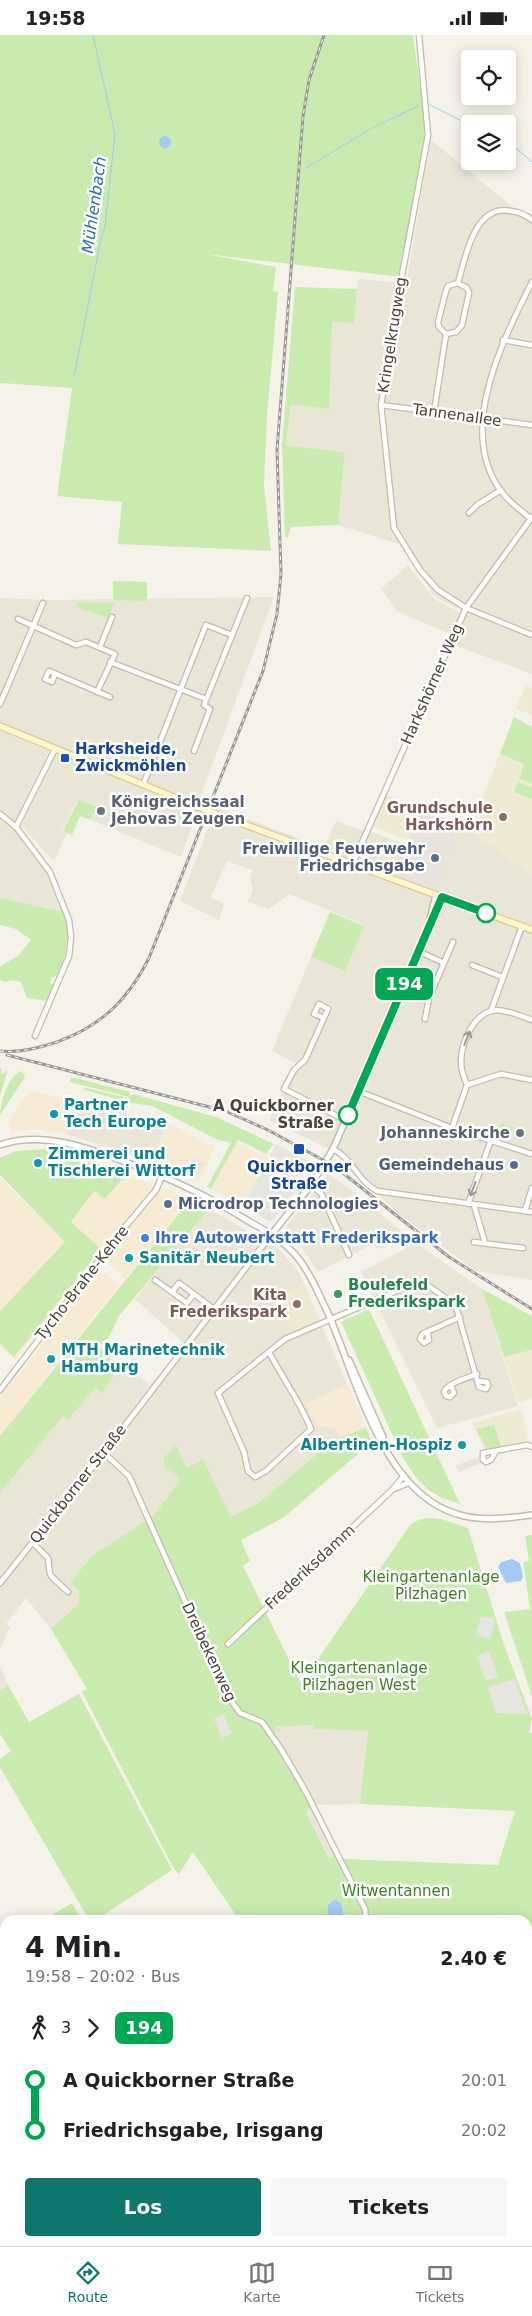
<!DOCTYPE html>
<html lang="de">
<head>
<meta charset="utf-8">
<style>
  body { margin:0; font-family:"DejaVu Sans",sans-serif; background:#f6f6f6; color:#202124; height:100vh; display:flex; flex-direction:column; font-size:19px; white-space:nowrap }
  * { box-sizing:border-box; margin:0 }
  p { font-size:16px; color:#757577 }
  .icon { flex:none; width:28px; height:28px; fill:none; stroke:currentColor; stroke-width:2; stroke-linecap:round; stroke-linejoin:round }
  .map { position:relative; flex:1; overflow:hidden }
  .sheet { position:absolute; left:0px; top:1880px; width:532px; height:331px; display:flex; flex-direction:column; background:#fff; border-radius:15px 15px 0 0; box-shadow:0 2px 12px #0003 }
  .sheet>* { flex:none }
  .badge { padding:0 10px; border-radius:8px; font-size:18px; line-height:32px }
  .tools { position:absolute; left:461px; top:15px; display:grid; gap:10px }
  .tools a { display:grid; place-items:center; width:55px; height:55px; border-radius:5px; background:#fff; box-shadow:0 2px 12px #0003; font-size:25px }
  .map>.badge { position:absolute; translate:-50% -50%; box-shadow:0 0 0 2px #fff }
  .legs { display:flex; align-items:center; gap:8px; height:55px; padding:0 25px; font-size:16px }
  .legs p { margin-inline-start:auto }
  .summary { display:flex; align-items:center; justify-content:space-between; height:85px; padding:0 25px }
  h1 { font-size:28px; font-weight:800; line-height:38px }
  .button { display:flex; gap:10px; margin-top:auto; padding:10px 25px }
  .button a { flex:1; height:58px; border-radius:5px; background:#0f766e; color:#fff; font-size:20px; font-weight:800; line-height:58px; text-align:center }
  .button a+a { background:#f6f6f6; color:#202124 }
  ul { padding:0 25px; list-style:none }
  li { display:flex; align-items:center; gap:18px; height:50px; font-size:19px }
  li i { display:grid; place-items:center; width:8px; height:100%; margin:0 6px; background:currentColor }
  li i::after { content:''; width:12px; height:12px; margin:-6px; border:4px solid; border-radius:50%; background:#fff }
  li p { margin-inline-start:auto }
  li:first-child i { background:linear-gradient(#0000 50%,currentColor 0) }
  li:last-child i { background:linear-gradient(currentColor 50%,#0000 0) }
  .status { display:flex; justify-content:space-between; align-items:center; height:35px; padding:0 25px; background:#fff; direction:ltr }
  .status svg { height:14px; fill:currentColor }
  .tab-bar { display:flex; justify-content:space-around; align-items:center; height:70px; border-top:1px solid #e0e0e0; background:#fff; font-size:14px; color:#757577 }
  .tab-bar a { display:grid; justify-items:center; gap:2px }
  .tab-bar .current { color:#0f766e }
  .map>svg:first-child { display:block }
  .residential { fill:#e9e5d7 }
  .commercial { fill:#f7ecd3 }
  .industrial { fill:#e8e4dd }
  .education { fill:#efead2 }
  .green { fill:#caebb0 }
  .parking { fill:#e6e5e0 }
  .water { fill:#a3caf4 }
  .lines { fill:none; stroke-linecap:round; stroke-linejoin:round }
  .stream { stroke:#a3caf4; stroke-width:1 }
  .minor-casing { stroke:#c1bcab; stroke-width:7 }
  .tertiary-casing { stroke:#c1bcab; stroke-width:8 }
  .secondary-casing { stroke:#d7cc97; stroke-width:8 }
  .minor { stroke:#fff; stroke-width:4.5 }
  .tertiary { stroke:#fff; stroke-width:5 }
  .secondary { stroke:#fff7c9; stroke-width:5.5 }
  .rail-casing { stroke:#989898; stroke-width:3 }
  .rail { stroke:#fff; stroke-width:1; stroke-dasharray:4; stroke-linecap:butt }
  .secondary-bridge-casing { stroke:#d7cc97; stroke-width:8; stroke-linecap:butt }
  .secondary-bridge { stroke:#fff7c9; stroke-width:5.5 }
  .oneway { stroke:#9b9891 }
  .line-1-casing { stroke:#fff; stroke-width:11 }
  .line-1 { stroke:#00a651; stroke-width:8 }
  .transit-dot { fill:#1a4fb4; stroke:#fff; stroke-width:2 }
  .worship-dot { fill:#6b7280; stroke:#fff; stroke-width:2 }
  .education-dot { fill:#8d6e63; stroke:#fff; stroke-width:2 }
  .service-dot { fill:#5c6f8a; stroke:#fff; stroke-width:2 }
  .stop-1-dot { fill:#fff; stroke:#00a651; stroke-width:2.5 }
  .culture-dot { fill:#0f9aa8; stroke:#fff; stroke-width:2 }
  .shop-dot { fill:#3f7fe0; stroke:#fff; stroke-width:2 }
  .leisure-dot { fill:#2e9e5b; stroke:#fff; stroke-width:2 }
  .labels { text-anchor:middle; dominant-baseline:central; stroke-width:5; stroke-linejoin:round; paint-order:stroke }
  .street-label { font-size:15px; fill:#494437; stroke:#fff }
  .transit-label { font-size:15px; font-weight:bold; fill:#164399; stroke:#fff; text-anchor:start }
  .worship-label { font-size:15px; font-weight:bold; fill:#5b616d; stroke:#fff; text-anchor:start }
  .education-label { font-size:15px; font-weight:bold; fill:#785e54; stroke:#fff; text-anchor:end }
  .service-label { font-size:15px; font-weight:bold; fill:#4e5e75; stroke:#fff; text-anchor:end }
  .culture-label { font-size:15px; font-weight:bold; fill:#0d838f; stroke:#fff; text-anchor:start }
  .stop-label { font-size:15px; font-weight:bold; fill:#494437; stroke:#fff; text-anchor:end }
  .shop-label { font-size:15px; font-weight:bold; fill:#366cbe; stroke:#fff; text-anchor:start }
  .leisure-label { font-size:15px; font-weight:bold; fill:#27864d; stroke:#fff; text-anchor:start }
  .park-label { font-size:15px; fill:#3f7f26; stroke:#fff }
  .water-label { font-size:16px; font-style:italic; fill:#2a6fbb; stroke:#fff }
</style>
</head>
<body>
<div class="status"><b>19:58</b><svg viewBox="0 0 49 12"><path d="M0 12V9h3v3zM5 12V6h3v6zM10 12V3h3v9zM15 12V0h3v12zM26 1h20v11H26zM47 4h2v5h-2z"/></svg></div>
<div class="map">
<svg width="532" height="2211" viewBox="0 0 532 2211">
  <rect width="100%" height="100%" fill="#f5f3e9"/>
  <g class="residential">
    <path d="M431,105L532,188V639L451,609L465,577L435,562L399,509L338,490L345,417L286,412L291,370L328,374L332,287L354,288L358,244L406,248Z"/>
    <path d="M408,530L434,564L460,577L452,600L397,576L381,554Z"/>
    <path d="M274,562L197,771L0,688V563L44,565Z"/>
    <path d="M0,695L49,716L12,793L32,815L47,837L64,877L0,863Z"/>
    <path d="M57,718L198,776L181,822L91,785L97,771L78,763L62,796L67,798L54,826L21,791Z"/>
    <path d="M216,772L324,813L336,786L369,798L370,796L405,810L393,839L435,855L462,790L532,839V1245L476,1236L395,1176L363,1144L343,1117L331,1110L329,1114L271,1086L270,1083L282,1057L285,1058L299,1030L272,1016L311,922L345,936L364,890L290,859L269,874L248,867L253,854L250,844L252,835L227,826L211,862L224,869L219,885L180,866Z"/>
    <path d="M82,1068L155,1085L167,1090L151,1127L66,1099Z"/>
    <path d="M328,1139L354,1157L407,1201L382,1214L371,1210L318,1237L302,1213L287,1201L286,1196L287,1190Z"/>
    <path d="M209,1174L279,1214L299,1237L366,1393L341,1403L257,1469L231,1483L203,1424L187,1433L176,1410L165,1432L180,1445L153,1481L93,1520L70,1547L79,1555V1568L51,1594L26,1563L6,1589L10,1592L0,1615V1458L63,1381L68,1385L95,1353L102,1358L122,1328L150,1350L185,1309L135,1264Z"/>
    <path d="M416,1208L482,1254L518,1371L437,1393L361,1237Z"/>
    <path d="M0,1630L8,1650L0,1656Z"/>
    <path d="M314,1690V1694L369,1696L360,1769L316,1770L274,1699L276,1692Z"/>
  </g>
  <g class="commercial">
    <path d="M30,1055L82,1068L66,1099L36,1094L10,1097L9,1084Z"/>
    <path d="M168,1088L215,1112L199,1148L151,1127Z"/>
    <path d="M237,1107L269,1123L276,1109L308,1126L301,1140L309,1144L304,1154L289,1163L273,1185L268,1186L244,1170L211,1154Z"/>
    <path d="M127,1139L163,1154L172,1155L191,1164L125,1244L107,1226L101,1214L71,1187L94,1156L106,1164Z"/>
    <path d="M0,1143L88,1229L15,1325L0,1311Z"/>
    <path d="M100,1235L119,1250L0,1401V1363Z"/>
    <path d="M346,1349L366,1393L341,1403L336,1394L316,1390L306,1369Z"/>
  </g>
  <path class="industrial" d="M421,774L462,790L436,855L392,840Z"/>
  <g class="education">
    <path d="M526,650L532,653V684L529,679L516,674Z"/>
    <path d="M500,719L524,729L519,744L532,749V839L469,796Z"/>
    <path d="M386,760L421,774L408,805L372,791Z"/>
    <path d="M304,1248L319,1284L292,1297L278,1263Z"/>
    <path d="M532,1315V1364L518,1368L504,1322Z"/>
    <path d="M521,1374L529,1407L485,1415L472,1388Z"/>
  </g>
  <g class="green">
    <path d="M0,0H413L426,92L401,242L205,219L276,232L273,256L278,257L267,381L264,450L271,516L118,509L122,467L57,461L72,353L0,348Z"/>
    <path d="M295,252L357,254L354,288L332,287L329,374L291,370L286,411L345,417L338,490L291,492L288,502H285L282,409Z"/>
    <path d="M113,546L147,547V566L113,565Z"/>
    <path d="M78,567L114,568L109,583L76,572Z"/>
    <path d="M514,682L532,692V749L519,744L524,729L500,719Z"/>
    <path d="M518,747L532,752V764L514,757Z"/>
    <path d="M79,764L97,772L90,785L80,781L72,800L63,796Z"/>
    <path d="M0,863L64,877C70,899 67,918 59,940L51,943L50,949H56L48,966L27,963L21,947L13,945L5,947L0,945V931L18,921L31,905L16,894L0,890Z"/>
    <path d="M330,877L364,891L345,936L311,922Z"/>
    <path d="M0,1033L2,1034L1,1037L3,1039L6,1035L7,1038L0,1061Z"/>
    <path d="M22,1036L25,1042L0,1080C0,1067 8,1040 22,1036Z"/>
    <path d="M71,1042L130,1057L129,1062L70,1047Z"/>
    <path d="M86,1053L128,1063L133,1059L216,1082L274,1109L266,1119L238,1105L211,1154L207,1152L231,1108L218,1105L152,1071L131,1068L82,1054Z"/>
    <path d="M501,1088L513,1093L509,1101L497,1097Z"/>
    <path d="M46,1114L84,1123L127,1139L105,1164L94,1156L71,1187L101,1214L14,1322L0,1308V1276L65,1207L0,1140V1123L15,1116Z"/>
    <path d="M191,1164L209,1174L119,1281L109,1302L98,1311L119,1333L102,1358L95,1353L68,1385L63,1381L0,1458V1401Z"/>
    <path d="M482,1254L532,1281V1315L504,1322Z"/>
    <path d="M369,1274L460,1469L442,1463L430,1456L416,1443L402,1421L341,1287Z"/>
    <path d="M494,1390L501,1412L486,1413L476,1394Z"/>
    <path d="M366,1393L372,1407L283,1483L241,1505L250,1526L243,1531L301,1649L410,1490C428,1476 448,1486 468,1493L504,1610L532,1684L529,1697L532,1698V2211H278L280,2206H528V1885H368L367,1873L343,1824L498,1830L515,1776L360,1769L368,1696L313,1694V1690L276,1692L273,1707L311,1772L306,1777L329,1823L336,1820L363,1874L364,1885H345L341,1868L328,1870L327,1885H239L193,1817L179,1839L174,1834L82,1657L87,1654L51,1594L79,1568V1555L70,1547L93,1520L153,1481L180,1445L165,1432L163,1424L176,1410L187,1433L203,1424L231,1482L257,1469L336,1404Z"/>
    <path d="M532,1500V1662L504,1577L530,1574L523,1527L529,1526L525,1501Z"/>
    <path d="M8,1650L29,1687L79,1659L172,1835L96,1885H89L0,1732V1724L11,1716L0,1699V1656Z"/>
    <path d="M72,1868L82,1885H44Z"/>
    <path d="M5,1908V1949L0,1952V1911Z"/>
    <path d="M0,1963L5,1969V2206H191L184,2211H0Z"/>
    <path d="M249,2206H277L276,2211H253Z"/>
  </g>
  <g class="parking">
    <path d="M114,767L124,771L122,776L118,774L115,780L124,785L120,794L104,787Z"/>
    <path d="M276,1109L308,1126L303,1136L270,1121Z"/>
    <path d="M193,1123L204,1128L197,1142L194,1141L193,1144L175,1136L177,1128L188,1134Z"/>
    <path d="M268,1124L293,1136L285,1149L295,1156L273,1185L268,1186L244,1170Z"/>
    <path d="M423,1256L425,1259L428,1258L431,1264L438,1269L425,1275L419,1262Z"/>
    <path d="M478,1422L481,1428L459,1437L455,1431Z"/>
    <path d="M481,1581L495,1584L490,1604L476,1600Z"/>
    <path d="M489,1616L498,1642L486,1646L477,1621Z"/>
    <path d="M515,1644L527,1679L496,1678L488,1652Z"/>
    <path d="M223,1679L232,1699L222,1703L214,1684Z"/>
    <path d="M311,1772L336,1820L330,1823L306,1777Z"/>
  </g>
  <g class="water">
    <circle cx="165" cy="107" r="6"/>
    <path d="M512,1524L520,1528L523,1541L521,1546L506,1548L498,1532L501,1527Z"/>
    <path d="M334,1865L341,1868L345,1885H327L328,1870Z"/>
  </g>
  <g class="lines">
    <g class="stream">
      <path d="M430,70L470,90"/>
      <path d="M508,109L517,114L532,127"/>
      <path d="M306,133L372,93L418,71"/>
      <path d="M74,342L101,204L105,191L115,99L93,0"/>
      <path d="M126,2211L130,2206"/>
    </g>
    <defs>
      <g id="minor">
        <path d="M419,0L428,100L401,246L381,370L394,493L420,535L438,555L466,573L532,600"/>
        <path d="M446,299L456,297L462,290L469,258L467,253L458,248"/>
        <path d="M503,305L532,310"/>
        <path d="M381,370L532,390"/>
        <path d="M434,377L446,299L439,292L438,287L446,256L448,251L458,248C465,224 474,168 511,176C519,177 526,180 532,185"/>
        <path d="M469,478L477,470L501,455"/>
        <path d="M531,484C522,476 513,470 505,461C453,401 503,305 532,247"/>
        <path d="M18,584L76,610L86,607L115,619L97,657"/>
        <path d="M100,612L112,582"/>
        <path d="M110,627L206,664"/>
        <path d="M55,639L52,647L45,644L49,636L110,662"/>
        <path d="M0,669L43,568"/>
        <path d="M194,716L210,674L204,670L247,563"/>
        <path d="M143,750L206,590L232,600"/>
        <path d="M0,779L16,792L50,837L69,885L71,902L69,921L35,1001"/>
        <path d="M16,792L55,714"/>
        <path d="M353,828L466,573L532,482"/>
        <path d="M418,916L444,928"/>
        <path d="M472,930L502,942"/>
        <path d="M491,976L522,891"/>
        <path d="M324,983L314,979L319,969L328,974L305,1025L294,1035L284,1054L345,1085"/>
        <path d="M425,984L429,963L453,907"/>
        <path d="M467,1050C465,1045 463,1040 462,1035C458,1016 470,982 491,976C503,973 521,981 532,985"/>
        <path d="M358,1056L452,1093L532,1119"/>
        <path d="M452,1093L467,1050L501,1039L532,1045"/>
        <path d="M333,1114C353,1124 357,1145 377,1156L532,1177"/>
        <path d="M311,1150L321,1158L349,1220"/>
        <path d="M468,1169L491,1105"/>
        <path d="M474,1170L485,1208"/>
        <path d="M525,1176L532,1153"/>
        <path d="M474,1207L523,1213"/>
        <path d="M155,1245L172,1257L179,1248L214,1274"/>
        <path d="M172,1257L187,1268L194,1259"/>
        <path d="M427,1297L429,1305L424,1308L420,1304C421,1298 426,1297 431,1295L460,1282"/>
        <path d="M270,1319C284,1345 300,1367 311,1394L266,1436L255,1442L248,1436L244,1417L218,1358L285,1304L413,1249L423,1247L453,1268L457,1275L479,1352L486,1354L488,1351L487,1347L478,1346"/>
        <path d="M451,1350L454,1358L450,1362L446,1361L444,1357C448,1348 467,1343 477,1339"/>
        <path d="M0,1355L120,1198L156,1155L162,1141"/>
        <path d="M496,1416L491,1425L486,1427L483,1425V1418L527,1410L532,1412"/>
        <path d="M104,1418L129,1441L227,1660L240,1678L262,1687L281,1714L306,1757L365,1874L366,1885"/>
        <path d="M394,1454L408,1448"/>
        <path d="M33,1508L48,1523L50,1539L54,1544L68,1557"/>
        <path d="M0,1548L104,1418L271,1200"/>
        <path d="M228,1609L392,1455L403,1442"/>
        <path d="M277,2211L279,2206"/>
      </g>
      <g id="tertiary">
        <path d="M430,884L436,860"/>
        <path d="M0,1110C42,1095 88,1113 128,1128C171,1143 211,1163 250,1187C268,1197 285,1207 298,1223C311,1239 318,1258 327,1276C356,1340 381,1457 457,1479C481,1487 507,1483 532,1480"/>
        <path d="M271,1200L311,1150L333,1114L443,862"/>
        <path d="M349,1325L383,1402"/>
      </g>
      <g id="secondary">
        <path d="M0,691L198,772"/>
        <path d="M216,779L532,895"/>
      </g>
    </defs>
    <use href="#minor" class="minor-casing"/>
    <use href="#tertiary" class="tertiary-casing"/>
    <use href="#secondary" class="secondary-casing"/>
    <use href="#minor" class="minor"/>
    <use href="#tertiary" class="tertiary"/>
    <use href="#secondary" class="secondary"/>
    <defs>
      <g id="rail">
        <path d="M0,1016C19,1018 39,1013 57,1007C101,991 128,965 149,923L263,636L277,579L281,539L277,415L303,81L309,45L324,0"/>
        <path d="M7,1020L225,1076L268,1095L334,1131L449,1222L532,1274"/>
      </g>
    </defs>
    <use href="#rail" class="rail-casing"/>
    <use href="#rail" class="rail"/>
    <defs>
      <path id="secondary-bridge" d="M198,772L216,779"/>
    </defs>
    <use href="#secondary-bridge" class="secondary-bridge-casing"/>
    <use href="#secondary-bridge" class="secondary-bridge"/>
  </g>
  <defs><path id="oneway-shaft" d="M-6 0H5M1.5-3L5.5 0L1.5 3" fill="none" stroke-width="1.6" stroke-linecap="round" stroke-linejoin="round" transform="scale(1.25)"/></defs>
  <g class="oneway">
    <use href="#oneway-shaft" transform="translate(467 1003) rotate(-69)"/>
    <use href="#oneway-shaft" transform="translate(473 1154) rotate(110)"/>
  </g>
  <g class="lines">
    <defs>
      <path id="line-1" d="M348,1080L442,862L486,878"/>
    </defs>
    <use href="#line-1" class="line-1-casing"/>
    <use href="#line-1" class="line-1"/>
  </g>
  <g class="transit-dot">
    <rect x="60" y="718" width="10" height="10" rx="2.5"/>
    <rect x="293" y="1108" width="12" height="12" rx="2.5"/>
  </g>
  <g class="worship-dot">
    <circle cx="101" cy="776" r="5"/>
    <circle cx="520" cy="1098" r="5"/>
  </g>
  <g class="education-dot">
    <circle cx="503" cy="782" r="5"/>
    <circle cx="297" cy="1269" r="5"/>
  </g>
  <g class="service-dot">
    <circle cx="435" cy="823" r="5"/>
    <circle cx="514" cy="1130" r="5"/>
    <circle cx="168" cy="1169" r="5"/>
  </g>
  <g class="stop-1-dot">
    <circle cx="486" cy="878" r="9"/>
    <circle cx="348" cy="1080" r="9"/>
  </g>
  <g class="culture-dot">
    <circle cx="54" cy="1079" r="5"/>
    <circle cx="38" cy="1128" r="5"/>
    <circle cx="129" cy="1223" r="5"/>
    <circle cx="51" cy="1324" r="5"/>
    <circle cx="462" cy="1410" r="5"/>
  </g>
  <circle class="shop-dot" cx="145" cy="1203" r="5"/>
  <circle class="leisure-dot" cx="338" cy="1259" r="5"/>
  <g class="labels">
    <g class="street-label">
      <text transform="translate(392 300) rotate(-81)">Kringelkrugweg</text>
      <text transform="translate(457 380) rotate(8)">Tannenallee</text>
      <text transform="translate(432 649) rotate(-66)">Harkshörner Weg</text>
      <text transform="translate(82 1248) rotate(-52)">Tycho-Brahe-Kehre</text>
      <text transform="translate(78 1449) rotate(-52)">Quickborner Straße</text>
      <text transform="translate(310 1532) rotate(-43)">Frederiksdamm</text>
      <text transform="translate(209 1617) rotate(65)">Dreibekenweg</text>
    </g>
    <g class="transit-label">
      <text x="75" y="714">Harksheide,<tspan x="75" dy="17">Zwickmöhlen</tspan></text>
      <text x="299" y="1132" text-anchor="middle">Quickborner<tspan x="299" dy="17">Straße</tspan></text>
    </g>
    <g class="worship-label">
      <text x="111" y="767">Königreichssaal<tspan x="111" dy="17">Jehovas Zeugen</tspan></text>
      <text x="510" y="1098" text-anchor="end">Johanneskirche</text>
    </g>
    <g class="education-label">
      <text x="493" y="773">Grundschule<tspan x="493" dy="17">Harkshörn</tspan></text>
      <text x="287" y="1260">Kita<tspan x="287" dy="17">Frederikspark</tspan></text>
    </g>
    <g class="service-label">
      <text x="425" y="814">Freiwillige Feuerwehr<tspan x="425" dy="17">Friedrichsgabe</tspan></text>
      <text x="504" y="1130">Gemeindehaus</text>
      <text x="178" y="1169" text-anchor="start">Microdrop Technologies</text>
    </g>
    <g class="culture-label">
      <text x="64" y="1070">Partner<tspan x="64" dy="17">Tech Europe</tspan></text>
      <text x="48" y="1119">Zimmerei und<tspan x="48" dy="17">Tischlerei Wittorf</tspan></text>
      <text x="139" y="1223">Sanitär Neubert</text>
      <text x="61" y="1315">MTH Marinetechnik<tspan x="61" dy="17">Hamburg</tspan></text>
      <text x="452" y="1410" text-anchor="end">Albertinen-Hospiz</text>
    </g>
    <g class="stop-label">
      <text x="334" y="1071">A Quickborner<tspan x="334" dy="17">Straße</tspan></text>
    </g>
    <g class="shop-label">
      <text x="155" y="1203">Ihre Autowerkstatt Frederikspark</text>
    </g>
    <g class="leisure-label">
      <text x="348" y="1250">Boulefeld<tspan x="348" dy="17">Frederikspark</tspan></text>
    </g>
    <g class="park-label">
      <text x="431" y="1542">Kleingartenanlage<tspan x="431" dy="17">Pilzhagen</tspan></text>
      <text x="359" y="1633">Kleingartenanlage<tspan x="359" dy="17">Pilzhagen West</tspan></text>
      <text x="396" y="1856">Witwentannen</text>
    </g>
    <g class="water-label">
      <text transform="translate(94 170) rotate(-82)">Mühlenbach</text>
    </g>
  </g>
</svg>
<div class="tools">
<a><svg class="icon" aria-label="locate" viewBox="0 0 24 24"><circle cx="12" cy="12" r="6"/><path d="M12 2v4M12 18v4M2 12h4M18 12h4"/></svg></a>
<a><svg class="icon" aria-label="layers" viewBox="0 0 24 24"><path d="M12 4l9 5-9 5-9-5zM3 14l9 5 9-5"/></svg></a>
</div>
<b class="badge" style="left:404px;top:949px;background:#00a651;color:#fff">194</b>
<section class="sheet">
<div class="summary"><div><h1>4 Min.</h1><p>19:58 – 20:02 · Bus</p></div><b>2.40 €</b></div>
<div class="legs"><svg class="icon" aria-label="walk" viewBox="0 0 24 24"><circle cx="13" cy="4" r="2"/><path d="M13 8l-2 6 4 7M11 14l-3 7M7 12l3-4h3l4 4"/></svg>3<svg class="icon" aria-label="forward" viewBox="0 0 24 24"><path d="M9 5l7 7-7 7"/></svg><b class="badge" style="background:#00a651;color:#fff">194</b></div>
<ul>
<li><i style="color:#00a651"></i><b>A Quickborner Straße</b><p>20:01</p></li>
<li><i style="color:#00a651"></i><b>Friedrichsgabe, Irisgang</b><p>20:02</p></li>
</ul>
<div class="button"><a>Los</a><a>Tickets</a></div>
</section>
</div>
<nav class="tab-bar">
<a class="current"><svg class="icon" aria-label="directions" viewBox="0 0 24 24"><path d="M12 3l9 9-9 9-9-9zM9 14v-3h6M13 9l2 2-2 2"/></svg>Route</a>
<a><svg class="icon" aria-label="map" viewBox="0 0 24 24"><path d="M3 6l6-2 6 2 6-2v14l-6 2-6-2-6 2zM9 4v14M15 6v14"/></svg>Karte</a>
<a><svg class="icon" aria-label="tickets" viewBox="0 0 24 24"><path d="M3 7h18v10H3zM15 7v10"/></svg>Tickets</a>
</nav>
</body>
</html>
